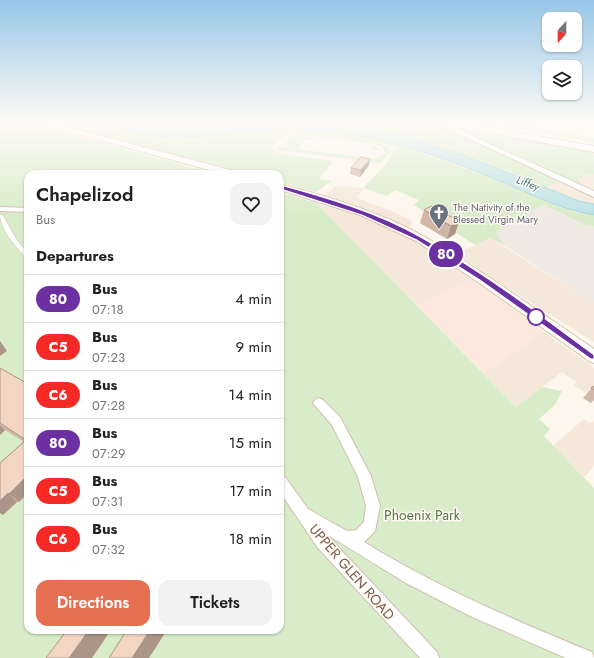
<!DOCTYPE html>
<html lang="en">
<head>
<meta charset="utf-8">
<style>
  body { margin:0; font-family:Jost,sans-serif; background:#f2f2f2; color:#222; height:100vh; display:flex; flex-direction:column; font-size:15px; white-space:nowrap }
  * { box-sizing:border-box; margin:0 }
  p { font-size:13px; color:#767676 }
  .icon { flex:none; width:22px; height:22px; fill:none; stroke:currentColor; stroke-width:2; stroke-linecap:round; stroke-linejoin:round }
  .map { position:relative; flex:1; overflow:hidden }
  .drawer { position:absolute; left:24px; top:170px; width:260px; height:464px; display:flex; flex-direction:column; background:#fff; border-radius:12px; box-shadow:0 1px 3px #0004 }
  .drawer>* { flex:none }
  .badge { padding:0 8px; border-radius:13px; font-size:14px; line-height:26px }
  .needle { width:26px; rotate:201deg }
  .tools { position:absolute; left:542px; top:12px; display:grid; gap:8px }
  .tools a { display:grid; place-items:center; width:40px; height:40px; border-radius:8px; background:#fff; box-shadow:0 1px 3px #0004; font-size:20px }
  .map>.badge { position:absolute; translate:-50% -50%; box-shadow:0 0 0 2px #fff }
  h2 { padding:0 12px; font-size:15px; line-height:36px }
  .round { display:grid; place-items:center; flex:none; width:42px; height:42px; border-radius:12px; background:#f2f2f2 }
  .overview { display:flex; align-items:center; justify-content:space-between; height:68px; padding:0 12px }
  h1 { font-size:19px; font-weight:600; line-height:30px }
  .primary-button { display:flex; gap:8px; margin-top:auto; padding:8px 12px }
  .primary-button a { flex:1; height:46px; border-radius:12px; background:#e76f51; color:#fff; font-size:16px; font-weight:600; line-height:46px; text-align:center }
  .primary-button a+a { background:#f2f2f2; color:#222 }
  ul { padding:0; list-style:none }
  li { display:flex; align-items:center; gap:12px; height:48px; padding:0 12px; border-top:1px solid #e0e0e0 }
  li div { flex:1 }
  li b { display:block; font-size:15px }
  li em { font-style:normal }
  li .badge { min-width:44px; font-weight:700; text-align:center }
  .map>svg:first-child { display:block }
  .residential { fill:#f5e8da }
  .commercial { fill:#fde8e0 }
  .industrial { fill:#efe9e4 }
  .green { fill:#d8ecc9; fill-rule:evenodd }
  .water { fill:#bfe3e8; stroke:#a5d3da }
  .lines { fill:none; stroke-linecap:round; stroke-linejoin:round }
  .pedestrian-casing { stroke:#d1beb0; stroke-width:1 }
  .minor-casing { stroke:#d1beb0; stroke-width:2 }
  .tertiary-casing { stroke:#d1beb0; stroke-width:2 }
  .secondary-casing { stroke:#d6c0b0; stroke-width:2 }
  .pedestrian { fill:#fff; fill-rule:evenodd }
  .minor { fill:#fff; fill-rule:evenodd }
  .tertiary { fill:#fff; fill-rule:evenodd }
  .secondary { fill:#fff; fill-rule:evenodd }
  .wall { fill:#d1b7a8 }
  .shaded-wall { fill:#aa9588 }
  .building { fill:#f3d5c3; stroke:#aa9588 }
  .line { fill:#6c30a1; stroke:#fff }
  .stop-dot { fill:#fff; stroke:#6c30a1; stroke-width:2 }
  .labels { text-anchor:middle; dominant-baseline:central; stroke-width:3; stroke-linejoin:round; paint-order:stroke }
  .far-worship-label { font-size:10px; fill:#5b616d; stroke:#fffaf3; text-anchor:start }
  .far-water-label { font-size:11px; font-style:italic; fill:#437c86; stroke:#fffaf3 }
  .near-park-label { font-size:14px; fill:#537a41; stroke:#fffaf3 }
  .near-street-label { font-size:14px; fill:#7a5c4d; stroke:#fffaf3 }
</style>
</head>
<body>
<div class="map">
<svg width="594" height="658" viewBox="0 0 594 658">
  <rect width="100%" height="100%" fill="#fdf6ec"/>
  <g class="residential">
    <path d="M585,174L594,175V191L578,184L580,183L578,180Z"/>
    <path d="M560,180L594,196V204L579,201L546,188Z"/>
    <path d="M335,186L364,188L357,198L394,212L410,220L412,223L411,225L408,228L361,208V207L322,194L332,190Z"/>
    <path d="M316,203L359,216L413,240L445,260L472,279L417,306Z"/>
    <path d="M490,238L594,303V342L496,281L456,254Z"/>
    <path d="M543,331L594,368V389L588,394L574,385L577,381L575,380L574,381L562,372L516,407L483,373Z"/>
    <path d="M584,419L589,423L593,421L594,422V466L584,477L553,446Z"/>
  </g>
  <path class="commercial" d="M472,279L543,331L483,373L417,306Z"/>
  <path class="industrial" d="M544,205L585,225L594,226V303L505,246L495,233L517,219Z"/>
  <g class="green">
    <path d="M0,122H25L216,174H28V630H280V192L316,203L516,407L542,387L562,391L555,405L539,419L550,429L544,436L594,488V658H0Z"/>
    <path d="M53,122H108L135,132L165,137H187L236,132L286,130L337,132L362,136L402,146L500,181L557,206L578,213L594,215V226L585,225L544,205L517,219L496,233L505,246L490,238L475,245L414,205L419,200L395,190L387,196L363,188L388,162L394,148L382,143H380L388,148L390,152L388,156L379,163L277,150L280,146L289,148L287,143L288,140L292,136H290L301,133H287L270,148L277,153L333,161L319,179L332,181L316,192L280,182V174H251ZM301,136H312L371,143L372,144L371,150H381L373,144L382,147L385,153L378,158H369L303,150L299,148L305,139L312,140L314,139Z"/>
    <path d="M351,122L434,124L542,171L543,173L560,180L546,188C483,161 418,135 350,125L358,123Z"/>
    <path d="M478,122H516L542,129L594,138V143Z"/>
    <path d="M452,126L594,152V175L585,174L579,180L580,183L578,184Z"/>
  </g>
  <path class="water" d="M108,122H153L178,125L240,122H312L375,129L397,134L463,155L579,201L594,204V215C561,210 531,194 500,181C458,164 407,144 362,136C328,130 294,129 260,130C225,132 189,141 154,136C138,134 123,128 108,122Z"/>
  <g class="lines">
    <defs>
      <path id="pedestrian" d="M0,214L3,216L18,242L28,252V258L26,257C16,247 0,229 0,214Z"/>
      <g id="minor">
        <path d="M0,207L28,208V212L0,211Z"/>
        <path d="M319,398L323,400L340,417L371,476L380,506L375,531L364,542C437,587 514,620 592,652L594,658H566L470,616L406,583L326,534L437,652L439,658H420L318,548L280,492V475L285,477L308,509L347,531L356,530L364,522L366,506L358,477L332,425L313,403L315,400Z"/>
      </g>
      <path id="tertiary" d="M446,124L594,191V197L444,127V125Z"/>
      <g id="secondary">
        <path d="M34,122H49L238,172L240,174H224Z"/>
        <path d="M438,122H458L594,146V152L442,124Z"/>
        <path d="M280,184C327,196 383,213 425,237C483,271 538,311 594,349V363L589,361L478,282L416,241L360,215L280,190Z"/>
      </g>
    </defs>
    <use href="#pedestrian" class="pedestrian-casing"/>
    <use href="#minor" class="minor-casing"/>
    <use href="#tertiary" class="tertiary-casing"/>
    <use href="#secondary" class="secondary-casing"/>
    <use href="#pedestrian" class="pedestrian"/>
    <use href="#minor" class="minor"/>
    <use href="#tertiary" class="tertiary"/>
    <use href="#secondary" class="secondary"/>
  </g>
  <g class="wall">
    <path d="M369,165L360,177L350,174L351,168Z"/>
    <path d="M424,210L459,221L455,234L447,239L420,223Z"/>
    <path d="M0,368L28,384V493L19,502H17L3,515L0,513V463L24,442L5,430L0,435Z"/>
    <path d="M594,386V400L591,403L583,398Z"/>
  </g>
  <g class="shaded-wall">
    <path d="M370,159L369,165L360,177L361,170Z"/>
    <path d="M459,221L455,234L447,239L451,226Z"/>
    <path d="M0,341L7,351L0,356Z"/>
    <path d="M0,425L5,430L0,435Z"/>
    <path d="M28,475V493L19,502L9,494Z"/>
    <path d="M8,493L17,502L3,515L0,513V501Z"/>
    <path d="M89,630H111L92,658H69Z"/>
    <path d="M150,630H167L149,658H132Z"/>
  </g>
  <g class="building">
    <path d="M361,157L370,159L361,170L351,168Z"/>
    <path d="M431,206L459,221L451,226L424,210Z"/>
    <path d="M0,368L28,384V475L9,494L8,493L0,501V463L26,440L0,423Z"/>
    <path d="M594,386V390L591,388Z"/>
    <path d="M67,630H89L69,658H46Z"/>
    <path d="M121,630H150L132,658H109L125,633Z"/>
  </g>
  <linearGradient id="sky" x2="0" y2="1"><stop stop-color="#97c7e8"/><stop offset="0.57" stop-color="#fefbf6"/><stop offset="1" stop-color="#fefbf6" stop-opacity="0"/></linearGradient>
  <rect width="594" height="215" fill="url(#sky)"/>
  <path class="line" d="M280,185C328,198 379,213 422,238C483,272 540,315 594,355V359H591L480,280L417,240L362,215L278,188L277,187Z"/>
  <defs>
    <symbol id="church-pin" viewBox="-11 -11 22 30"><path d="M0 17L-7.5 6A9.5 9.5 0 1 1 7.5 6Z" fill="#6b7280" stroke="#fffaf3"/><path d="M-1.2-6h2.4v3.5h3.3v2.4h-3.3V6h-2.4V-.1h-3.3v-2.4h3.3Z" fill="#fff"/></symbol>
  </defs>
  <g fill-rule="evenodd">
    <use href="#church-pin" x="428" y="202" width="22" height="30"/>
  </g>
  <circle class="stop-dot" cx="536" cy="317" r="8"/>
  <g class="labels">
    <g class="far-worship-label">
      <text x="453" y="207">The Nativity of the<tspan x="453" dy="12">Blessed Virgin Mary</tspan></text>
    </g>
    <g class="far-water-label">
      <text transform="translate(528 183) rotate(20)">Liffey</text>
    </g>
    <g class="near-park-label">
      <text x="422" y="515">Phoenix Park</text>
    </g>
    <g class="near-street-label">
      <text transform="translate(352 572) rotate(49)">UPPER GLEN ROAD</text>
    </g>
  </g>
</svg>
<div class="tools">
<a><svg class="needle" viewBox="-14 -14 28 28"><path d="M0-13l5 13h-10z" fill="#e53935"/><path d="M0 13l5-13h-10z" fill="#767676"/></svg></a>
<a><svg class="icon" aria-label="layers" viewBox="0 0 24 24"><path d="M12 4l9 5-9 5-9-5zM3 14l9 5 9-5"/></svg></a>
</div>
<b class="badge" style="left:446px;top:254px;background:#6c30a1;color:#fff">80</b>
<section class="drawer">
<div class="overview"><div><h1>Chapelizod</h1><p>Bus</p></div><a class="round"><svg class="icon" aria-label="heart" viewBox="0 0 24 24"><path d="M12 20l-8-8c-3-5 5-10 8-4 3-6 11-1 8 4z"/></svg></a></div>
<h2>Departures</h2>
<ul>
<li><span class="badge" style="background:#6c30a1;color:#fff">80</span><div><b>Bus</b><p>07:18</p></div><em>4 min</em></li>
<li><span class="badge" style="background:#f52a26;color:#fff">C5</span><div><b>Bus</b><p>07:23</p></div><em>9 min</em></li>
<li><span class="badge" style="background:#f52a26;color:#fff">C6</span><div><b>Bus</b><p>07:28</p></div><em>14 min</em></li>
<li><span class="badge" style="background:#6c30a1;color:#fff">80</span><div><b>Bus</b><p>07:29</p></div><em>15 min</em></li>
<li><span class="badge" style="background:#f52a26;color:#fff">C5</span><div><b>Bus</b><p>07:31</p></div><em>17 min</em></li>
<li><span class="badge" style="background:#f52a26;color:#fff">C6</span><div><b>Bus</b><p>07:32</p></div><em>18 min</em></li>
</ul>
<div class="primary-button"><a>Directions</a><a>Tickets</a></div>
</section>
</div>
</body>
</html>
